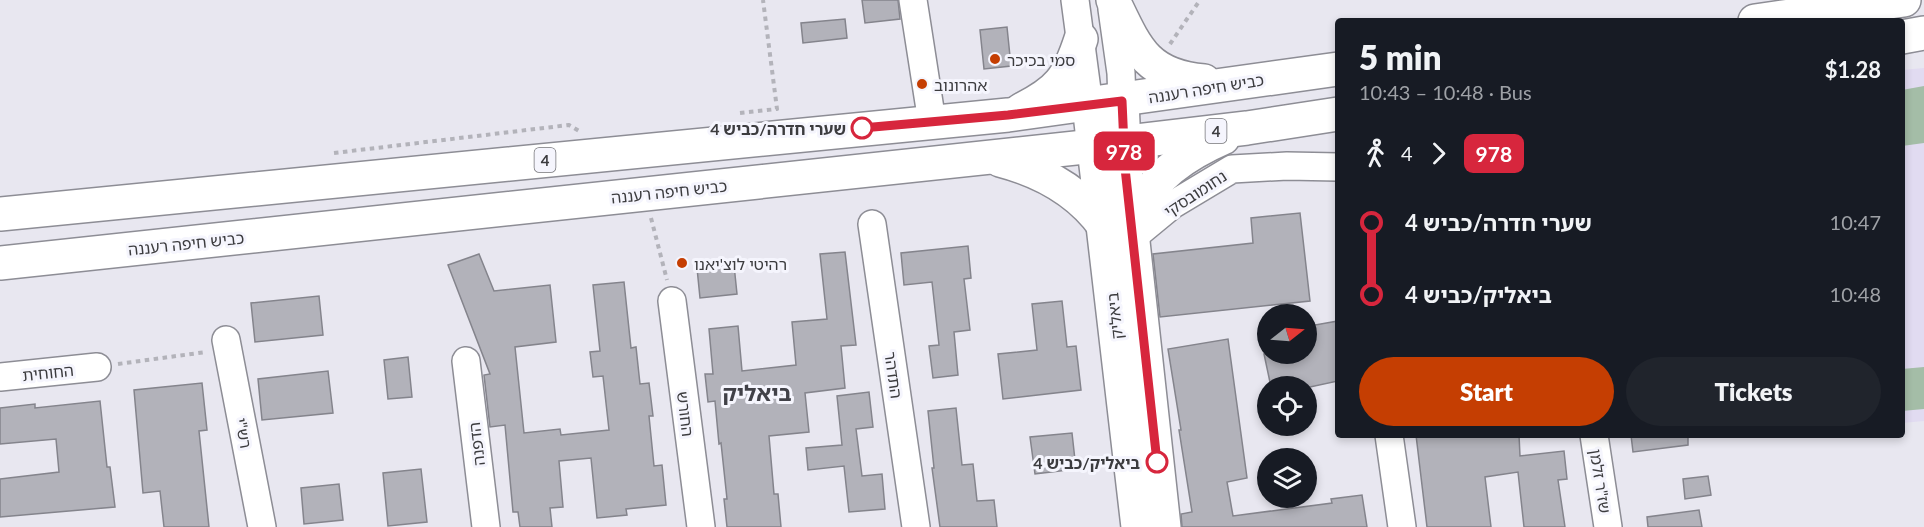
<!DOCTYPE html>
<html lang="en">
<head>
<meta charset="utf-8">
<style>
  body { margin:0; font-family:Lato,"Noto Sans Hebrew",sans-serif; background:#20242c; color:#f1f3f6; height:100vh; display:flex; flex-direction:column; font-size:22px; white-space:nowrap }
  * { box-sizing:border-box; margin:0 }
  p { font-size:20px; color:#9ea1a6 }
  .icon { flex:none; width:33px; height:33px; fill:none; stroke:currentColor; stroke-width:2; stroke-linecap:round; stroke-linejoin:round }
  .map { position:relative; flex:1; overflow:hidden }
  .panel { position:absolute; left:1335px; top:18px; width:570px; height:420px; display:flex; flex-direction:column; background:#171b24; border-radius:6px; box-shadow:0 3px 9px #0003 }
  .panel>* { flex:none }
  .badge { padding:0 12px; border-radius:9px; font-size:21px; line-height:39px }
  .needle { width:39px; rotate:73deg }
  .controls { position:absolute; left:1257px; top:304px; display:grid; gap:12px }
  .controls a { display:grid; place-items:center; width:60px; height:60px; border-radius:50%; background:#171b24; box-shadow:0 3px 9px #0003; font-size:30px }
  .map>.badge { position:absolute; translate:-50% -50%; box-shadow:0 0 0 3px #fff }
  .legs { display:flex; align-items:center; gap:9px; height:66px; padding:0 24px; font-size:20px }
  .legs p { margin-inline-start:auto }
  .summary { display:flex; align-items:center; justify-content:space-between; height:102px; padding:0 24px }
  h1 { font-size:33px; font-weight:800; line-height:45px }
  .cta { display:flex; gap:12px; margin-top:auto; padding:12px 24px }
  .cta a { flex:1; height:69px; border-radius:36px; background:#c53e02; color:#fff; font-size:24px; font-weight:800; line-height:69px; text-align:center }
  .cta a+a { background:#20242c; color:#f1f3f6 }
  ul { padding:0 24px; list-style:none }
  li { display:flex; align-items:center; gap:21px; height:72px; font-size:22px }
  li i { display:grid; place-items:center; width:9px; height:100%; margin:0 8px; background:currentColor }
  li i::after { content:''; width:15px; height:15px; margin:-8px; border:4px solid; border-radius:50%; background:#171b24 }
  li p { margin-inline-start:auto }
  li:first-child i { background:linear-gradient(#0000 50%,currentColor 0) }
  li:last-child i { background:linear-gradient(currentColor 50%,#0000 0) }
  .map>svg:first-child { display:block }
  .education { fill:#e1dbf1 }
  .green { fill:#a4bda7 }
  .building { fill:#b2b2ba; stroke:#84848c; stroke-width:1.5 }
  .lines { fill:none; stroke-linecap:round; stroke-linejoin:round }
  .minor-casing { stroke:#8d8d95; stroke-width:30 }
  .major-casing { stroke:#8d8d95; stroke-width:36 }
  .highway-casing { stroke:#8d8d95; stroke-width:36 }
  .path { stroke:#b3b3ba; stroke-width:4; stroke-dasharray:4.5 4.5; stroke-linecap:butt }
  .minor { stroke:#fff; stroke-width:27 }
  .major { stroke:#fff; stroke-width:33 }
  .highway { stroke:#fff; stroke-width:33 }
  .line-1-casing { stroke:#fff; stroke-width:14 }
  .line-1 { stroke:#d7263d; stroke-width:9 }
  .poi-dot { fill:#c53e02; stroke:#f5f5fd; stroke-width:2 }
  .stop-1-dot { fill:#fff; stroke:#d7263d; stroke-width:3 }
  .labels { text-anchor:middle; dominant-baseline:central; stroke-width:6; stroke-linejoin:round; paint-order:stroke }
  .shield { fill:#f5f5fd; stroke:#747478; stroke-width:1.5 }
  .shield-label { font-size:15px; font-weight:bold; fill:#3c3c3f }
  .poi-label { font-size:16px; fill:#3c3c3f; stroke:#f5f5fd; text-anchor:start }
  .street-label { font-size:16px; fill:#3c3c3f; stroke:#f5f5fd }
  .stop-label { font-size:16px; font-weight:bold; fill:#3c3c3f; stroke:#f5f5fd; text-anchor:end }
  .district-label { font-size:22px; font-weight:bold; fill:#414148; stroke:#f5f5fd }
</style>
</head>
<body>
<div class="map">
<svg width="1924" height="527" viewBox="0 0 1924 527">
  <rect width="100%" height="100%" fill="#e8e7f0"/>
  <path class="education" d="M1924,68V421L1902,423V70Z"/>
  <g class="green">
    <path d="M1924,86V143L1902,146V90Z"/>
    <path d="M1924,367V409L1902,411V369Z"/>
  </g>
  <g class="building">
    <path d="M862,0H898L900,19L865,23Z"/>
    <path d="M845,19L847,38L803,43L801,23Z"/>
    <path d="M1007,27L1011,66L984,69L980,30Z"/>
    <path d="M1300,213L1310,301L1160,317L1153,254L1253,243L1251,218Z"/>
    <path d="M968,246L971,278L964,279L970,330L954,332L958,375L933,378L929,346L939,345L932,282L904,285L901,253Z"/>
    <path d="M845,252L856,345L841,346L845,388L805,393L809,432L769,436L774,494H778L781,527H727L724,499H727L721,443L719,444L715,401L708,402L705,374H713L709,329L738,326L742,371L796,365L792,322L827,319L820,254Z"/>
    <path d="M479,254L494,291L550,285L556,342L515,347L524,433L560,429L561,435L609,430L603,376L593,377L590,352L600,351L593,285L624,282L631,348L636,347L640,384L649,383L653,416H649L654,466L662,465L666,505L626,509L627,515L597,518L591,458L559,461L563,507L550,508L552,527H520L518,512H513L505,425L490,427L484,375L490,374L448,265Z"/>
    <path d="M734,265L737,294L700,298L697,268Z"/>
    <path d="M319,296L323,335L255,342L251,303Z"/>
    <path d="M1062,301L1067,347L1076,346L1081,390L1003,399L998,354L1037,350L1032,304Z"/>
    <path d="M1338,321V381L1310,387H1271L1264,354H1306V338H1311L1309,326Z"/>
    <path d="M1228,339L1247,478L1227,482L1233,516L1332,503L1331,499L1362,495L1367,527H1182L1181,514L1192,512L1179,430H1181L1168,349Z"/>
    <path d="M408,357L412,397L388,399L384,360Z"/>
    <path d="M328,371L333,413L262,420L258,379Z"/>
    <path d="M202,383L207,430L199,431L209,527H164L160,491L143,493L134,390Z"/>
    <path d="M869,392L873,427L856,429L862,476L882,474L885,509L849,512L844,466L808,470L806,448L842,445L837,396Z"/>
    <path d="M100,401L107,467H110L115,507L0,517V479L59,472L56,439L0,444V408L35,404V408Z"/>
    <path d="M956,408L962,465L973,464L977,501L994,500L997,527H940L932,468H934L928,411Z"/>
    <path d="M1072,433L1076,469L1035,474L1030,437Z"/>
    <path d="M1416,435H1519L1520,456L1564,451L1567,479L1558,480L1565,527H1524L1518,472L1485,477L1491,527H1427Z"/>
    <path d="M1631,435H1688V445L1633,452Z"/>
    <path d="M421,469L427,522L388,526L383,473Z"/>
    <path d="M1708,476L1711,495L1685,499L1683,479Z"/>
    <path d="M339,484L343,520L304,524L301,488Z"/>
    <path d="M1699,510L1702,527H1648L1647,517Z"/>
  </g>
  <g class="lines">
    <defs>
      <g id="minor">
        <path d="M913,0L932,122"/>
        <path d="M1075,0L1089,105"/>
        <path d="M1112,9L1121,73L1122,101"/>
        <path d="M872,224L916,527"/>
        <path d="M1132,238L1172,205L1232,169L1287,166L1338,167"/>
        <path d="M672,301L701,527"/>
        <path d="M226,340L262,527"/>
        <path d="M466,361L486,527"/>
        <path d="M0,377L97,367"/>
        <path d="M1389,435L1402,527"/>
        <path d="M1594,435L1608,527"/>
      </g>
      <g id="major">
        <path d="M1122,101L1125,168L1164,527"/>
        <path d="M1089,105L1138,527"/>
      </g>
      <g id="highway">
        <path d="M1113,0C1136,48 1146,76 1204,81"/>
        <path d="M1755,21L1904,0"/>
        <path d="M1902,37L1924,33"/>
        <path d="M1021,110C1059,91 1068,79 1081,39"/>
        <path d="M1000,160C1042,171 1079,191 1104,226"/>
        <path d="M0,214L1008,115L1338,69"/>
        <path d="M1132,238C1135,228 1137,216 1141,206C1156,173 1191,152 1223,138"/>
        <path d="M0,263L1094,146L1247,128L1338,114"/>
      </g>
    </defs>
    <use href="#minor" class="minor-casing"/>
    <use href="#major" class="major-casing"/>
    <use href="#highway" class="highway-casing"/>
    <g class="path">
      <path d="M1170,44L1200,0"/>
      <path d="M740,113L777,109L763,0"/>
      <path d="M334,153L569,125L579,131"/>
      <path d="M651,218L667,280"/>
      <path d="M118,364L206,352"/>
    </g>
    <use href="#minor" class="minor"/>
    <use href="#major" class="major"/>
    <use href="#highway" class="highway"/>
  </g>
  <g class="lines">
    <defs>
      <path id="line-1" d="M862,128L1008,115L1122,101L1125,168L1157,462"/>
    </defs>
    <use href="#line-1" class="line-1-casing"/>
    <use href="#line-1" class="line-1"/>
  </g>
  <g class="poi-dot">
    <circle cx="995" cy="59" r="6"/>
    <circle cx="922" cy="84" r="6"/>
    <circle cx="682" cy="263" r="6"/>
  </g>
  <g class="stop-1-dot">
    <circle cx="862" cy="128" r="10"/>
    <circle cx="1157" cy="462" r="10"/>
  </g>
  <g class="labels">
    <g class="shield">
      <rect x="1205.5" y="119" width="21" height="24" rx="4.5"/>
      <rect x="534.5" y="148" width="21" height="24" rx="4.5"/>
    </g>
    <g class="shield-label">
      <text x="1216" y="131">4</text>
      <text x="545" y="160">4</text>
    </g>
    <g class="poi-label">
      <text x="1007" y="59">סמי בכיכר</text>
      <text x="934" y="84">אהרונוב</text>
      <text x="694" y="263">רהיטי לוצ'יאנו</text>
    </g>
    <g class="street-label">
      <text transform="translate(1206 88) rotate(-9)">כביש חיפה רעננה</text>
      <text transform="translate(669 191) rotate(-6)">כביש חיפה רעננה</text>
      <text transform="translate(1195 193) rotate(-33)">נחומובסקי</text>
      <text transform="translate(186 243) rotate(-6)">כביש חיפה רעננה</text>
      <text transform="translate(1114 316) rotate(-96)">ביאליק</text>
      <text transform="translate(48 372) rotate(-6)">החוחית</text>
      <text transform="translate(894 375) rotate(82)">התדהר</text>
      <text transform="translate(686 414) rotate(83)">החורש</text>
      <text transform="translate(244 433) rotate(79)">רש"י</text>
      <text transform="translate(476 444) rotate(-97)">הדפנה</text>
      <text transform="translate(1601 481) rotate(81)">שז"ר זלמן</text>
    </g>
    <g class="stop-label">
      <text x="846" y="128">שערי חדרה/כביש 4</text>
      <text x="1140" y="462">ביאליק/כביש 4</text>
    </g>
    <g class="district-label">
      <text x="757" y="392">ביאליק</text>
    </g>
  </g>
</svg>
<div class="controls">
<a><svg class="needle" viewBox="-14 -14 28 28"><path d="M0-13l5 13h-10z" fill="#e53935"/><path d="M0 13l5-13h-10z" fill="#9ea1a6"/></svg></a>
<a><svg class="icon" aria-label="locate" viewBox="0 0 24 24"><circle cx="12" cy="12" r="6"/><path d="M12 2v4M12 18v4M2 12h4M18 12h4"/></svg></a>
<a><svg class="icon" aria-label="layers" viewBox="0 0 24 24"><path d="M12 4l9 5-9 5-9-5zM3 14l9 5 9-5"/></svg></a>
</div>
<b class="badge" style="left:1124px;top:151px;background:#d7263d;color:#fff">978</b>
<section class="panel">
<div class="summary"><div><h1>5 min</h1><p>10:43 – 10:48 · Bus</p></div><b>$1.28</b></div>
<div class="legs"><svg class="icon" aria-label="walk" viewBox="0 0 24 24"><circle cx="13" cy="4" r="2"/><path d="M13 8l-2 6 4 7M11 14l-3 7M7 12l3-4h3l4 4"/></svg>4<svg class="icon" aria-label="forward" viewBox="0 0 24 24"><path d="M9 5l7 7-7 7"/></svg><b class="badge" style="background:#d7263d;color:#fff">978</b></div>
<ul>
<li><i style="color:#d7263d"></i><b>שערי חדרה/כביש 4</b><p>10:47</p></li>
<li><i style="color:#d7263d"></i><b>ביאליק/כביש 4</b><p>10:48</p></li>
</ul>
<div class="cta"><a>Start</a><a>Tickets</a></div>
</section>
</div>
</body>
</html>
